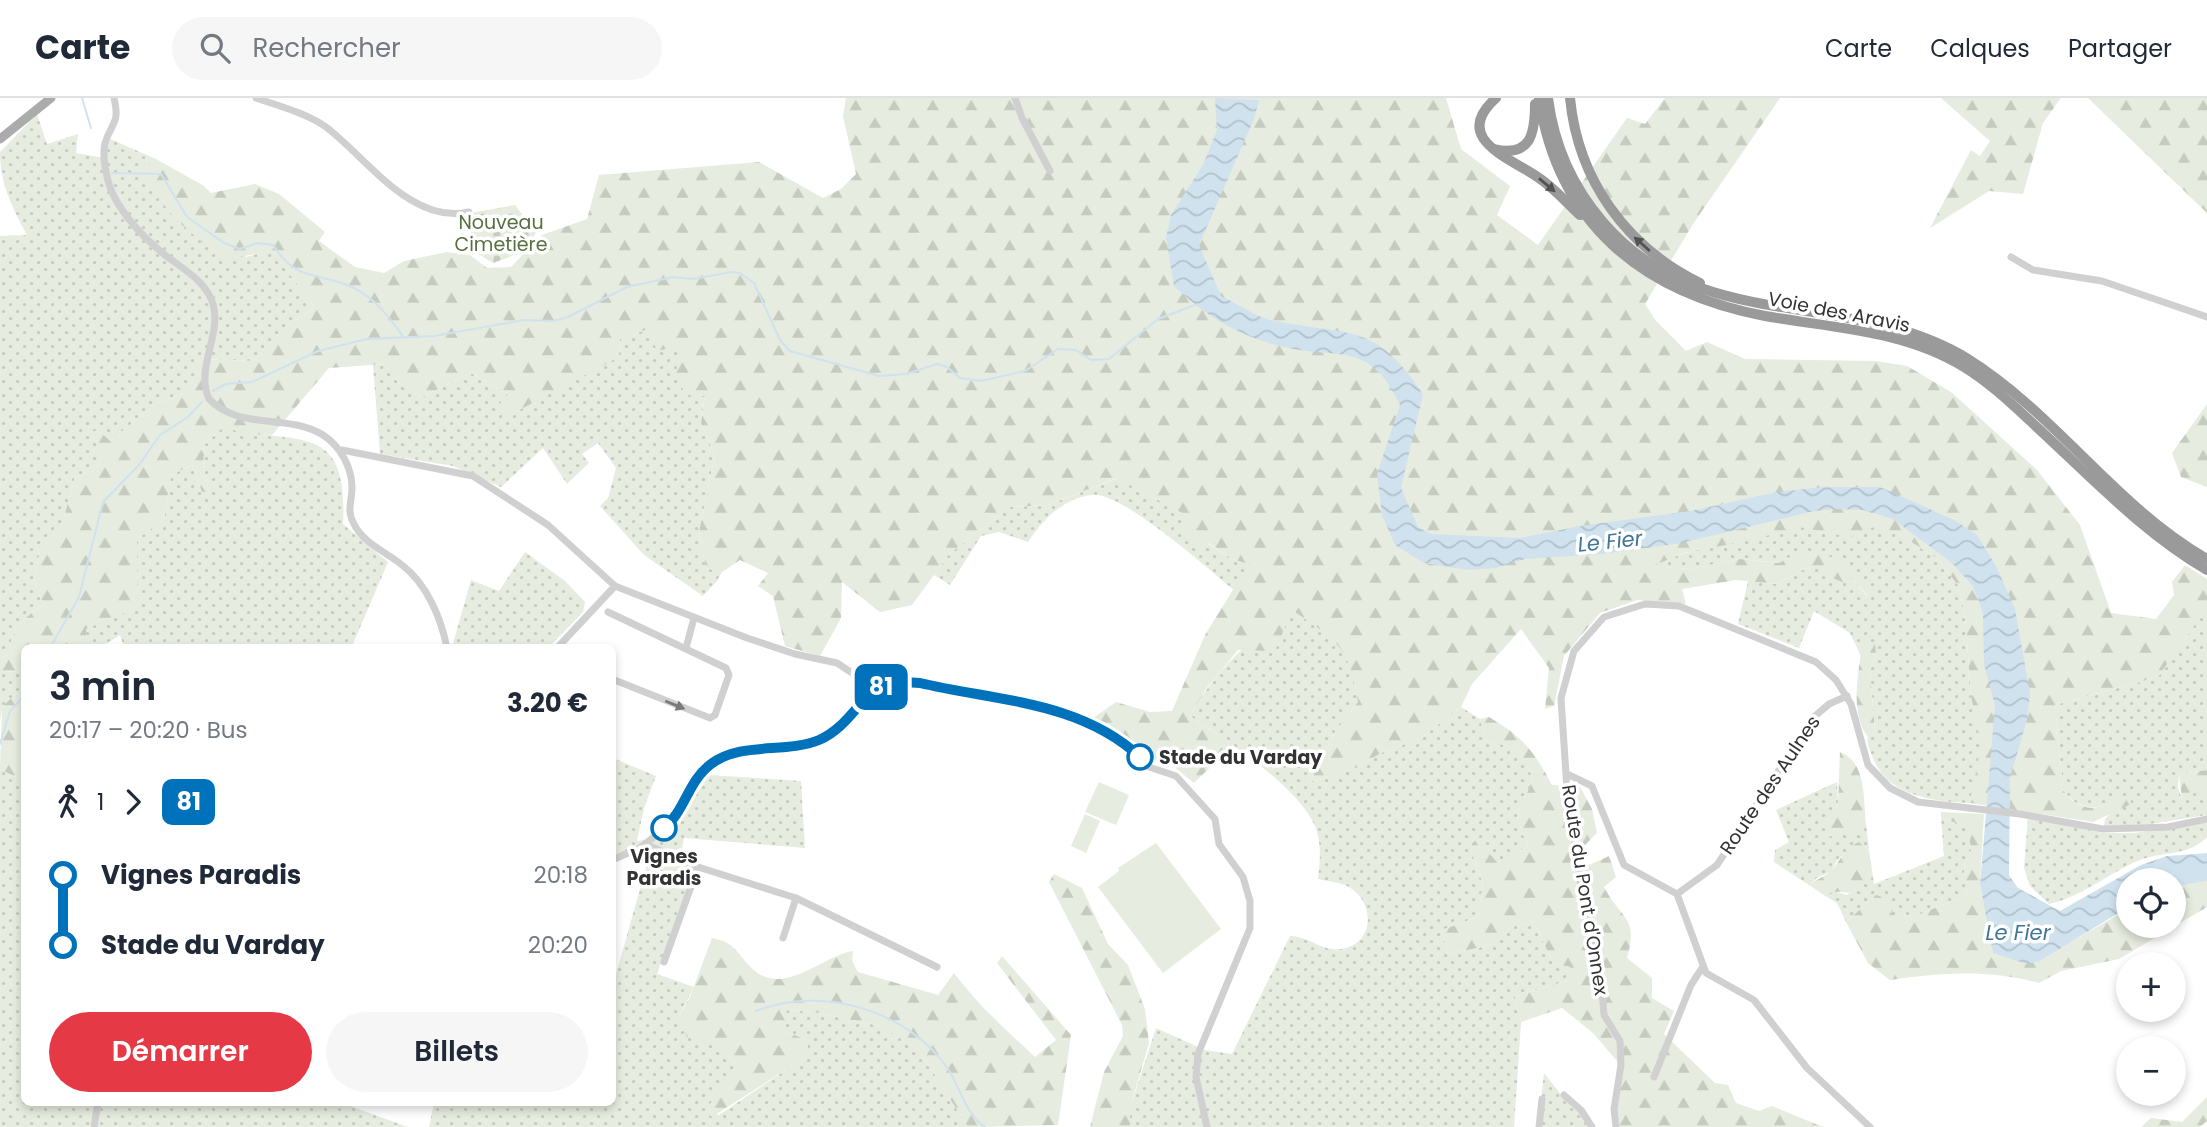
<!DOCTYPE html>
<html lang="fr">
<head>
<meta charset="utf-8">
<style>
  body { margin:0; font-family:Poppins,sans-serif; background:#f6f6f7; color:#1f2937; height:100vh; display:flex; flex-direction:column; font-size:26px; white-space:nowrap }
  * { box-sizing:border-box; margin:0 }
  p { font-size:23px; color:#747a83 }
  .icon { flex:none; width:38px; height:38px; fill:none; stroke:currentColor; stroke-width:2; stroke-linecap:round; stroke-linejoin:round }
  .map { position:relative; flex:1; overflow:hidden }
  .details { position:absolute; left:21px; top:546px; width:595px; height:462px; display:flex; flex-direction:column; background:#fff; border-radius:10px; box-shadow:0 4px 10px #0003 }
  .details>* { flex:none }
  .badge { padding:0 14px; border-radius:10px; font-size:24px; line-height:46px }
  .controls { position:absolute; left:2116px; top:770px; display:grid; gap:14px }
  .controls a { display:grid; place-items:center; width:70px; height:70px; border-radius:50%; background:#fff; box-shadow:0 4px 10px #0003; font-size:35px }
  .map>.badge { position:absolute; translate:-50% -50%; box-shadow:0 0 0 4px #fff }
  .legs { display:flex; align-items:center; gap:10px; height:77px; padding:0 28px; font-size:23px }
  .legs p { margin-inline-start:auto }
  .head { display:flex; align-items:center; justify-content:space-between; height:119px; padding:0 28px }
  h1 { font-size:38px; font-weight:600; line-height:52px }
  .primary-button { display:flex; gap:14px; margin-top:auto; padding:14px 28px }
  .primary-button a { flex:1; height:80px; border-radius:42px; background:#e63946; color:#fff; font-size:28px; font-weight:600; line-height:80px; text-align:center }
  .primary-button a+a { background:#f6f6f7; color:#1f2937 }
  ul { padding:0 28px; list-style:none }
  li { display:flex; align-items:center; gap:24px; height:70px; font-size:26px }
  li i { display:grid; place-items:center; width:10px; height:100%; margin:0 9px; background:currentColor }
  li i::after { content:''; width:18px; height:18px; margin:-9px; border:5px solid; border-radius:50%; background:#fff }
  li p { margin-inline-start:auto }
  li:first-child i { background:linear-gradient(#0000 50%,currentColor 0) }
  li:last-child i { background:linear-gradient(currentColor 50%,#0000 0) }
  header { display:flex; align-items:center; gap:42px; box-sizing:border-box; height:98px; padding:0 35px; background:#fff; border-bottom:2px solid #e0e1e3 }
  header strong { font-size:33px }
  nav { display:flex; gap:38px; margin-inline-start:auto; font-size:24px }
  .search { width:490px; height:63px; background:#f6f6f7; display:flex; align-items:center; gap:18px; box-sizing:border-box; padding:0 24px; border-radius:38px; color:#747a83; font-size:26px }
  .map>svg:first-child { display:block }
  .grass { fill:url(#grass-dots) }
  .forest { fill:url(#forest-firs) }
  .cemetery { fill:url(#cemetery-stones) }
  .pitch { fill:#e6ecdf }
  .water { fill:url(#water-waves) }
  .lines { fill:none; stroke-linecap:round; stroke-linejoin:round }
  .stream { stroke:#cfe2ee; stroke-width:2 }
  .river { stroke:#cfe2ee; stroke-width:12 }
  .minor { stroke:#d0d0d0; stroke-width:7 }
  .major { stroke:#ababab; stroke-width:9 }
  .highway { stroke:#9a9a9a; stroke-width:10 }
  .oneway { fill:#525252 }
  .oneway2 { fill:#7a7a7a }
  .line-1-casing { stroke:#fff; stroke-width:16 }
  .line-1 { stroke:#0072bc; stroke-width:10 }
  .stop-1-dot { fill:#fff; stroke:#0072bc; stroke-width:3.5 }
  .labels { text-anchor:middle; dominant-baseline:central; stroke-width:7; stroke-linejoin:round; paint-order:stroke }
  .park-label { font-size:19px; fill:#56703f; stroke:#fff }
  .street-label { font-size:19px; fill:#333; stroke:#fff }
  .stop-label { font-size:19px; font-weight:bold; fill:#333; stroke:#fff; text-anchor:start }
  .water-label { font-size:21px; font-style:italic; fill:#3f7597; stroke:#fff }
</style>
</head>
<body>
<header>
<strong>Carte</strong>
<div class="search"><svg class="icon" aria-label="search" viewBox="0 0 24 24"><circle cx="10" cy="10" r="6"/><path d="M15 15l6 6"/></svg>Rechercher</div>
<nav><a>Carte</a><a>Calques</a><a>Partager</a></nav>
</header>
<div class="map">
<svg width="2207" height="1029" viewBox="0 0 2207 1029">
  <defs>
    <pattern id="grass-dots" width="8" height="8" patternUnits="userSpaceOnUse" patternTransform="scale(1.75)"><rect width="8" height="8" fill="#e6ecdf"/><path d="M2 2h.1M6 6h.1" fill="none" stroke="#c6cbc0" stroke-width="1.8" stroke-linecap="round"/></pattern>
    <pattern id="forest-firs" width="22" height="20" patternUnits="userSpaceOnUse" patternTransform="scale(1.75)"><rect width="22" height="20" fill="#e6ecdf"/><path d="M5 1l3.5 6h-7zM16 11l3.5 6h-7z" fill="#c6cbc0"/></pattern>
    <pattern id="cemetery-stones" width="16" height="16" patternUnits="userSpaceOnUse" patternTransform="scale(1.75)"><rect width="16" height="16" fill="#e6ecdf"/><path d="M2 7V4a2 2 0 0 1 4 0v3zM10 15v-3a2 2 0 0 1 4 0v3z" fill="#c6cbc0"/></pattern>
    <pattern id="water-waves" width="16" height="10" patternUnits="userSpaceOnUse" patternTransform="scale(1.75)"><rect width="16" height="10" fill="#cfe2ee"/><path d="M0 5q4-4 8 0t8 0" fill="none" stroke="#b2c2cd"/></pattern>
  </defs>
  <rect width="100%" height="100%" fill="#fff"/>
  <g class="grass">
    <path d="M37,16L47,46L78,36L76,55L104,60L108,40L156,61L139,75L246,159L271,152L315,209L284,230L254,263L203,261L187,294L157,305L110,343L94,373L75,379L61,430L40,453L34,482L43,507C24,520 10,531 10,555L0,561V138L27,137C12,109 0,86 0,54Z"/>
    <path d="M648,231L679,247L705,297L701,325L715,357L699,434L706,470L722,474L717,483L703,498L644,457L600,408L608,400L616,370L598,345L582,356L589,365L567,386L543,350L501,389L453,368L380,356L373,267L384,266L400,286L422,299L471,275L508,296L619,259L620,241Z"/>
    <path d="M223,329C296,349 349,320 343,426L388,464L353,546L360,549H124L120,537L101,549H86L85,531L137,509V441L164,421L171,377L192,367L202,394H209L203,367L205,346Z"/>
    <path d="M1118,380L1184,416L1200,456L1207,445L1232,461L1250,466L1235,493C1209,472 1122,393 1092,397C1064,400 1043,421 1028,444L999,434L981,438L950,487L934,477L949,456L1010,409L1048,407Z"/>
    <path d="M1874,428L1898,435L1936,460L1958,487L1965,516L1971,598L1982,647L1970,705C1935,704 1887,698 1873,660C1870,652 1867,647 1868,639L1875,633L1870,572L1876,557L1862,546L1861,558L1850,535L1814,513L1799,550L1738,526L1748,483L1777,486L1810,468H1830L1852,480L1868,499L1851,467L1798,455L1780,465L1740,461L1690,471L1651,468C1666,458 1784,428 1802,429C1837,432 1838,446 1874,428Z"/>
    <path d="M525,454L565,483L585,504L583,514L549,549H452L471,482L499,493Z"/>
    <path d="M1292,512L1333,540L1351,566L1358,604L1335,634L1310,684L1356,670L1381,655L1421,640L1461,609L1480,621L1486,642L1518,651L1533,680L1517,720L1528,749L1497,764L1475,742L1470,749L1483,786L1478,819L1442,832L1448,856L1491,847L1513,828L1534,824L1553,865L1570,869V882L1515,898L1521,924L1514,1029H1130V1010L1156,930L1205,952L1232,956L1290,838C1311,839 1322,854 1342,851C1378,844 1374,799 1345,787C1337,784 1326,783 1318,781C1320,764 1322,745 1315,728C1297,687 1227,643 1190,618C1220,566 1245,547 1292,512Z"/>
    <path d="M2200,519L2207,522V672L2179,676L2178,690L2182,701L2207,688V717L2150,726L2104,728L2105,721L2130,695C2106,710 2082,719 2063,692L2055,607L2158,579Z"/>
    <path d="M24,573V588L2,609L0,623V574Z"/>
    <path d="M613,660L656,678L644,710L637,743L667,739L700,682L709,677L801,683L805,750L684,740L679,766L694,771L657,876L694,889L679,918L723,950L737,968L706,1013L719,1017L808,957L807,942L784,933L786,912L813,914L881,928L919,952L968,1029H429L434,1005L612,1004L613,887L649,759L644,746L613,758Z"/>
    <path d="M0,671L24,683V1004L342,1005L408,1029H0Z"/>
    <path d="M1837,684L1838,706L1827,723L1852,735L1866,725L1869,752L1859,744L1837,762L1831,774L1818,779L1809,787L1774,764L1775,752L1789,744L1776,712Z"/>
    <path d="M1941,719L1968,730L1971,752L1964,770L1967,797L1918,817L1893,818L1876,797L1846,824L1837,805L1824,797L1833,793L1847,797L1866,782L1872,772L1874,786L1944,758Z"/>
    <path d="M2028,719L2103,735H2134L2207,724V739C2188,759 2161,753 2137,763C2108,776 2081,799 2049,806L2030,788L2024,770Z"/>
    <path d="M1544,975L1566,1003L1584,1017L1590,1029H1538Z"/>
  </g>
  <g class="forest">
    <path d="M846,0H1446L1461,51L1510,88L1497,117L1538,147L1627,20L1645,26L1665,0H1780L1693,126L1645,206L1656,223L1686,253L1707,244L1745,261L1876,263L1907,268L1951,294L2037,372L2080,427L2111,515L2156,521L2174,497L2172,484L2185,467L2207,481V522L2200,519L2158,579L2055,607L2063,692C2082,720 2106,710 2131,694V706L2093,724L1970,705L1981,647L1971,598L1965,516L1958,487L1936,460L1898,435L1874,429L1851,439L1800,429L1751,442L1684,455L1652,468L1690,471L1740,461L1779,465L1798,455L1823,456L1851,467L1874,495L1869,499L1852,480L1845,485L1825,477L1829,468H1810L1777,486L1736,482L1682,491L1686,506L1637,502L1600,515L1564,558L1554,608L1545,611L1549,570L1521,531L1472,586L1461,609L1421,640L1381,655L1356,670L1310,684L1335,634L1358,604C1348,547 1339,544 1292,512L1275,553L1238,552L1206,591L1190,618L1233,647L1194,685L1172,667L1152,661L1090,622L1116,604L1150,614L1172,613L1205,537L1249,466L1232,461L1208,445L1200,456L1178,433L1184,416L1117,380L1048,407L1010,409L949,456L912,507L880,514L842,484L841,520L820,558L785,548L773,498L758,488L768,475L740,462L722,474L706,470L699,434L715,357L701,325L705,298L686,297L676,279L679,248L657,253L648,231L620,241L619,259L510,317L500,305L508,296L471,275L422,299L400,286L384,266L329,270L272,337L247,336L223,329L205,346L203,367L209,394H202L192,367L171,377L164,421L137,441L138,509L86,531V549L24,550V573L0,574V561L10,555C10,531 24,520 43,507L34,482L40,453L61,430L75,379L94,373L102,358L91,334L98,332L110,343L157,305L187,294L202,261L254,263L284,230L315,209L271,153L223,162L175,121L139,75L156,61L204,88L211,95L255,86L279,96L325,134L319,143L355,169L384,175L404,163L447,154L470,157L487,170L511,169L542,137L587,121L599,77L759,64L823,100L841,91L856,76L843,18Z"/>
    <path d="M1941,0H2061L2043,25L2023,96L1989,93L1930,130L1971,52L1980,58L1990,43Z"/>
    <path d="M2088,0H2207V115Z"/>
    <path d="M2207,306V389L2181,379L2172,355Z"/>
    <path d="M1875,544L1876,557L1870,572L1875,634L1868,639C1849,615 1859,573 1862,546Z"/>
    <path d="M24,588V683L0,671L2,609Z"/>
    <path d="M1489,619C1523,639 1533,652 1552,687L1580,689L1592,711L1597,735L1582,750L1587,768L1609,758L1616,779L1604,789C1621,822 1639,818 1627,860L1652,880V900L1674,913L1664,936L1715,985L1728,987L1736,1005L1759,1013L1772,1008L1823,1029H1616L1617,963L1593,935L1562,910L1521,924L1515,898L1570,882V869L1553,865L1534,824L1513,828L1491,847L1448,856L1442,832L1478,819L1483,786L1470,749L1476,741L1497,764L1528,749L1517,720L1533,680L1518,651L1486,642L1480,621Z"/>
    <path d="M1840,654C1867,665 1863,700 1866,725L1852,735L1826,739L1827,723L1838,706Z"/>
    <path d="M2207,672V688L2182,702L2179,676Z"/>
    <path d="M1941,714L1984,716L1980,787L1993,854L2040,863C2069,844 2099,829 2128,810V828H2174V785L2189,778L2207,775V809L2119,861L2061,873L2039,885C1985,871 1944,875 1890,882L1868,865L1846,824L1876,797L1891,802L1893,818L1918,817L1967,797L1964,770L1971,752L1968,730L1941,719Z"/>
    <path d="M1859,744L1869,752L1872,772C1850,810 1851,786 1824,797L1809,787C1816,781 1827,778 1832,772C1842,760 1844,751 1859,744Z"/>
    <path d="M1054,776L1082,790L1108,846L1128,867L1145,911L1149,945L1130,1010V1029H1090L1104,974L1123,938L1122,927L1049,784Z"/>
    <path d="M712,840C738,845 737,858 755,873C785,898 824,857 853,853L852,863L858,874L938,897L954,875C978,907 1006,932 1035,959L1056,942L997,865L1002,858L1071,937L1058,1027L968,1029L919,952L881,928L813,914L787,912L784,933L807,942L809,957L712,1019L705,1013L737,968L723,950L687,939L679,918L690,899Z"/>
    <path d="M2207,999V1023L2200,1029H2141L2151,1020L2182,1024Z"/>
  </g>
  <path class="cemetery" d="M515,107L536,135L525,153L493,165L477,155L465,116Z"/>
  <g class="pitch">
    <path d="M1099,684L1129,697L1116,727L1085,714Z"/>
    <path d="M1085,716L1100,723L1086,755L1071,748Z"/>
    <path d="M1156,745L1221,831L1163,875L1098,789L1119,773L1118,770Z"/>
  </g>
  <path class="water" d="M1215,0L1259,2L1254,21L1199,147L1221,198C1238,206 1257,220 1275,223C1351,238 1375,224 1423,296L1401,390L1418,429L1431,436L1520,440L1580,428L1691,413L1777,394L1823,389H1880L1954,422L1977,437L1996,468L2015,511L2030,595L2027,622L2010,680L2009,777L2018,790L2060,813L2141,767L2167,758L2207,755V775L2190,778L2174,785V782H2128V809L2040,863L2027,866L1993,855L1980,787L1995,608L1984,566L1983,516L1978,500L1973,488L1952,465L1893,421L1863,412L1835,411L1814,413L1681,445L1602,456L1525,461L1495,470L1468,472L1424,465L1395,447L1382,417L1377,376L1400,307C1369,240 1337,263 1280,248C1237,237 1206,218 1174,188L1166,140L1171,117L1203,67L1217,32Z"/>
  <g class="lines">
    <g class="stream">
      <path d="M82,0L91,30"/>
      <path d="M112,75L161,76L187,119L224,145L240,151L257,145L273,147C298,186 319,173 354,190C376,201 390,220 404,240"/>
      <path d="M213,293L226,286L252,284L318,253L367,241L434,238L524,222L554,223L568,219L627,189L673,179L693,181L732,174L740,175L754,185L780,242L790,253L879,278L906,276L937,266L947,269L960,280L981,283L1025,273L1058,251L1076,252L1091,262L1109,261L1158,221L1195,207"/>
      <path d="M50,550L79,499L103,404L139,367L160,337L188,319L202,304"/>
      <path d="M0,646L10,613L24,598"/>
      <path d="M756,913C822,887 908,912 948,971C960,989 966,1017 985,1029"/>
    </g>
    <path class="river" d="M2174,783L2207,776"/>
    <g class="minor">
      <path d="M114,0C120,26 112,23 105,45C102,58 106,79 111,92C122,117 144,140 165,157C183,171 206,183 213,206C222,237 195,270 209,301C240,333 287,315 323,337C340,348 352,369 352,390C352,404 346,412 354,426C363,445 386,454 402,467C427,486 441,520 447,550"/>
      <path d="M256,0C279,8 306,15 326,29C366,59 411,127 469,114"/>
      <path d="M1015,0L1022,20L1050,73"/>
      <path d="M2011,159L2033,172L2102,183L2207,219"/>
      <path d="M342,352L473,378L548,427L615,488L747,540L795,556L837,565L875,590"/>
      <path d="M608,514L726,570L729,577L715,617L710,620L612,581"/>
      <path d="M557,550L615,488"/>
      <path d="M686,550L694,520"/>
      <path d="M1847,598L1829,606L1814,619L1717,767L1677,796L1706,875L1754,902L1807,970L1870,1029"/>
      <path d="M1567,676L1592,688L1624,767L1677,796"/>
      <path d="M645,746L698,769L796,800L937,869"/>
      <path d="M612,762L640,750L669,727L689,690L714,664L743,653L805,647L832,635L843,626L875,590L897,584L920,585L1060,613L1118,641L1149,669L1176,678L1215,721L1219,746L1243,779L1250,803V830L1198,956L1196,979L1207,1029"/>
      <path d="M783,840L796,800"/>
      <path d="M664,864L698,769"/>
      <path d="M1654,979L1691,887L1702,870"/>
      <path d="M1564,997L1581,1012L1592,1029"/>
      <path d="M94,1029L98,1004"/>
      <path d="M1539,1029L1542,1001"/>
      <path d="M1616,1029L1614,1011L1621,967L1620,943L1604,917L1600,867L1582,796L1567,692L1561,600L1574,553L1604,519L1645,506L1679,508L1816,564L1836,582L1851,606L1868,667L1890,690L1918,704L2020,716L2103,731L2168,729L2207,721"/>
    </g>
    <path class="major" d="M0,41L51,0"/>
    <g class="highway">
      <path d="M1496,0C1450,41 1511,60 1539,80C1554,90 1567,105 1580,117"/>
      <path d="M1539,0C1558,127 1644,195 1765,218C1832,230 1904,232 1964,269C1992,286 2016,310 2041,333C2094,382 2144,435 2207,472"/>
      <path d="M1548,0C1554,47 1572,88 1603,124C1701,239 1851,189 1968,261C2056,316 2116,409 2207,461"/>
      <path d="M1570,0C1578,82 1626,149 1700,185"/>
      <path d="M1494,51C1531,60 1535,35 1535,6"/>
    </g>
  </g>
  <defs><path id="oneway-solid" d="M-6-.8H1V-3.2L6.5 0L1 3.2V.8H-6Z" transform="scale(1.75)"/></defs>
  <g class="oneway">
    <use href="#oneway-solid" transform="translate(1547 87) rotate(40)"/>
    <use href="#oneway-solid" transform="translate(1642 146) rotate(-138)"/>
  </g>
  <use class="oneway2" href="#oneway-solid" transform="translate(675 607) rotate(22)"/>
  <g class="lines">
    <defs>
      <path id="line-1" d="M664,730C685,713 688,683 711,666C742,643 785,656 819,642C844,631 855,609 874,592C883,583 908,584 920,585C996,603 1080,603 1140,659"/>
    </defs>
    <use href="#line-1" class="line-1-casing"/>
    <use href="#line-1" class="line-1"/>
  </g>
  <g class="stop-1-dot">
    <circle cx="1140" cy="659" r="12"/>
    <circle cx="664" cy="730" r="12"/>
  </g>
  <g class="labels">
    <g class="park-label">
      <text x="501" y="124">Nouveau<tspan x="501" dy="22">Cimetière</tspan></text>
    </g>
    <g class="street-label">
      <text transform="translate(1839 214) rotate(11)">Voie des Aravis</text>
      <text transform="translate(1770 687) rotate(-56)">Route des Aulnes</text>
      <text transform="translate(1585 792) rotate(81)">Route du Pont d'Onnex</text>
    </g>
    <g class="stop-label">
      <text x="1159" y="659">Stade du Varday</text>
      <text x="664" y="758" text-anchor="middle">Vignes<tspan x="664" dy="22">Paradis</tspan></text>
    </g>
    <g class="water-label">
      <text transform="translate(1610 443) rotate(-6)">Le Fier</text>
      <text x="2018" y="834">Le Fier</text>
    </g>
  </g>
</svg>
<div class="controls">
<a><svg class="icon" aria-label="locate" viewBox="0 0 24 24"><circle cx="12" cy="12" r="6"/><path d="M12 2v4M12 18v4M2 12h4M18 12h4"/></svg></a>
<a>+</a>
<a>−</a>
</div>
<b class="badge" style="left:881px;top:589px;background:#0072bc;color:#fff">81</b>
<section class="details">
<div class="head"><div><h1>3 min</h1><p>20:17 – 20:20 · Bus</p></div><b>3.20 €</b></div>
<div class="legs"><svg class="icon" aria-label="walk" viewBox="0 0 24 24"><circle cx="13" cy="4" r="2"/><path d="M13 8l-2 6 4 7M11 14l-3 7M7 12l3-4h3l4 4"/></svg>1<svg class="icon" aria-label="forward" viewBox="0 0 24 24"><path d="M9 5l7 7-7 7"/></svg><b class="badge" style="background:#0072bc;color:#fff">81</b></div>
<ul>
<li><i style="color:#0072bc"></i><b>Vignes Paradis</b><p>20:18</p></li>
<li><i style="color:#0072bc"></i><b>Stade du Varday</b><p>20:20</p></li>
</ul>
<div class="primary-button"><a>Démarrer</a><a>Billets</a></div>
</section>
</div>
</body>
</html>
